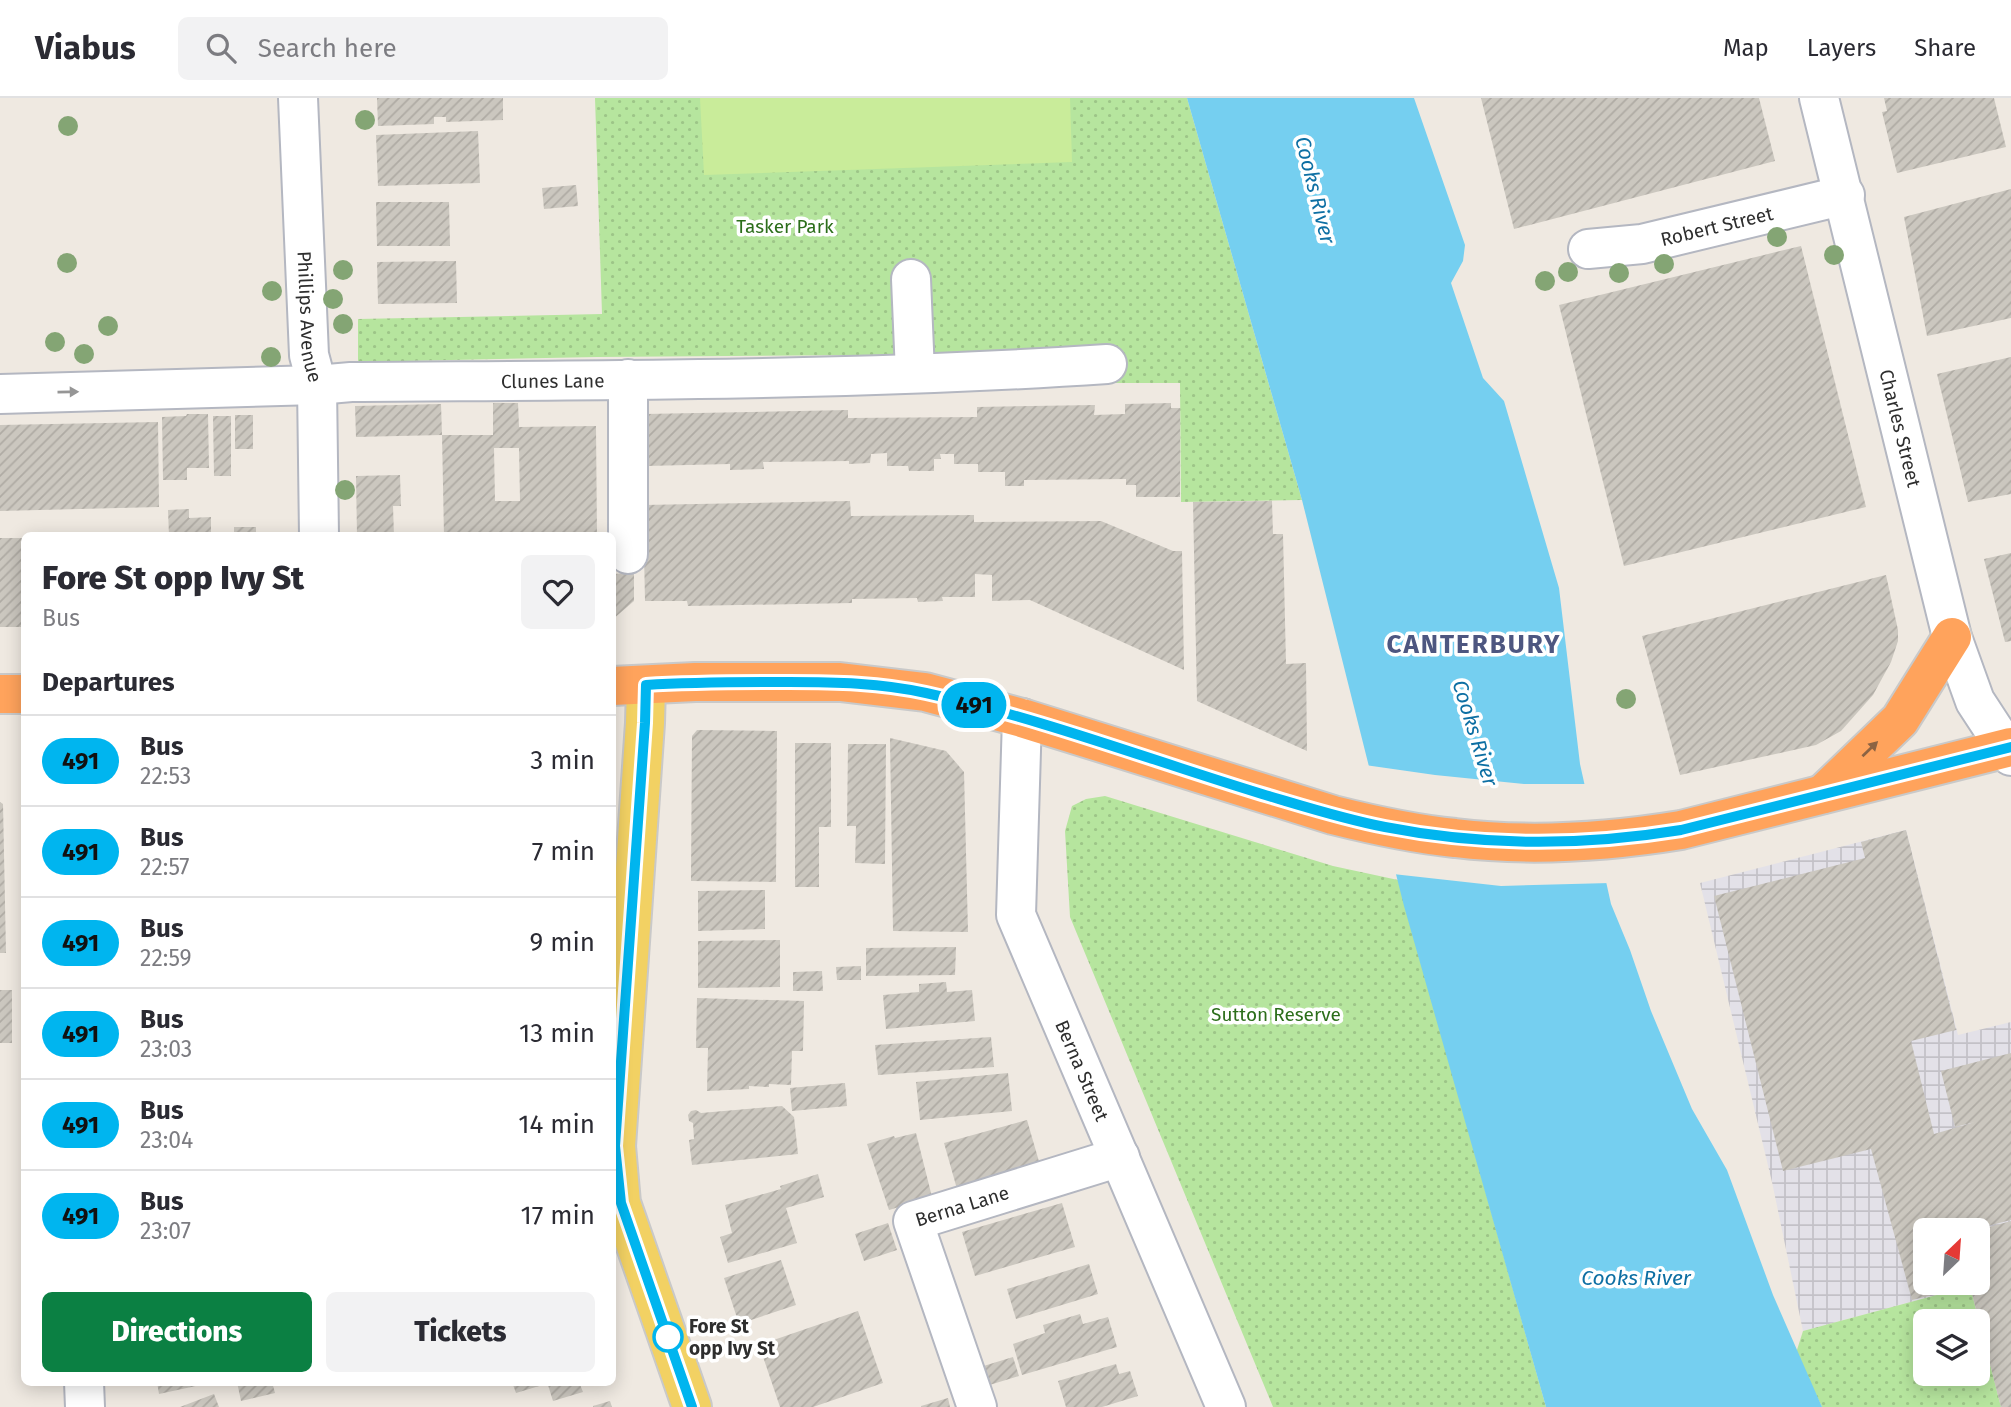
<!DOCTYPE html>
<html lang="en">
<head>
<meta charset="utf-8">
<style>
  body { margin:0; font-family:"Fira Sans",sans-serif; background:#f2f2f3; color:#2b2b33; height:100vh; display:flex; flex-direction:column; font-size:26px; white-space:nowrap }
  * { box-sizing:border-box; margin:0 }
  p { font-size:23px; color:#7c7c81 }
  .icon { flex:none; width:38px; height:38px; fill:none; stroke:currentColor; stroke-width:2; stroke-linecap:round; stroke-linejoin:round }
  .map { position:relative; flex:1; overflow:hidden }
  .sheet { position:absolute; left:21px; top:434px; width:595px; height:854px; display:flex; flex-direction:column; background:#fff; border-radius:10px; box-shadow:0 4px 18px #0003 }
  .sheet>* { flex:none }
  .badge { padding:0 14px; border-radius:23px; font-size:24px; line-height:46px }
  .needle { width:46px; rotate:25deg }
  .buttons { position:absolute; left:1913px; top:1120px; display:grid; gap:14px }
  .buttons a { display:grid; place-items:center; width:77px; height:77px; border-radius:10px; background:#fff; box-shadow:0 4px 18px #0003; font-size:35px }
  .map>.badge { position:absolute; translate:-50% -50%; box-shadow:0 0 0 4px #fff }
  h2 { padding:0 21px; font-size:26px; line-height:63px }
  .round { display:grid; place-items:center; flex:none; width:74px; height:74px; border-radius:10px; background:#f2f2f3 }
  .summary { display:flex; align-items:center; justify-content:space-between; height:119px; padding:0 21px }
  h1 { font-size:33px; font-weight:800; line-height:52px }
  .primary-button { display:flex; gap:14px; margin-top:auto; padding:14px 21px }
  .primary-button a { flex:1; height:80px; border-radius:10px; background:#0b8043; color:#fff; font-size:28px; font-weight:800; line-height:80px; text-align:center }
  .primary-button a+a { background:#f2f2f3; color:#2b2b33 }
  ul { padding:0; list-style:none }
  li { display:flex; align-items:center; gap:21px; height:91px; padding:0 21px; border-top:2px solid #e1e1e2 }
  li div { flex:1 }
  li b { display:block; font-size:26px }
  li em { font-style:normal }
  li .badge { min-width:77px; font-weight:700; text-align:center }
  header { display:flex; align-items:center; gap:42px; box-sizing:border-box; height:98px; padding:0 35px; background:#fff; border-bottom:2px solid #e1e1e2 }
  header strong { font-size:33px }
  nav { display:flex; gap:38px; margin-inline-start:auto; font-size:24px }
  .search { width:490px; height:63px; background:#f2f2f3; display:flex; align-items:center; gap:18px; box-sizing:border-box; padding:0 24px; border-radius:10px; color:#7c7c81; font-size:26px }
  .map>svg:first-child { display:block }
  .industrial { fill:url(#industrial-grid); fill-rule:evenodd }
  .park { fill:url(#park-dots); fill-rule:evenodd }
  .pitch { fill:#c9ec9a }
  .water { fill:#75cff0 }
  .pier { fill:#efe9e1 }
  .building { fill:url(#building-hatch); fill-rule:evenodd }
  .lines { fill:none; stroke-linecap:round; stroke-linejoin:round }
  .minor-casing { stroke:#b4b7c1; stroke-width:42 }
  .major-casing { stroke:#c9c9c9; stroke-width:42 }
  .highway-casing { stroke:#c9c9c9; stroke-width:42 }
  .minor { stroke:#fff; stroke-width:38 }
  .major { stroke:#f2d163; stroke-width:38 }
  .highway { stroke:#ffa35c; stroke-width:38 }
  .tree { fill:#84a574 }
  .oneway { fill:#969696 }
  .oneway2 { fill:#8c6343 }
  .line-casing { stroke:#fff; stroke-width:16 }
  .line { stroke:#00b5ef; stroke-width:10 }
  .stop-dot { fill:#fff; stroke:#00b5ef; stroke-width:3.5 }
  .labels { text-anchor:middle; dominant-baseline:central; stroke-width:7; stroke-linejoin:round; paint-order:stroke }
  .street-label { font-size:19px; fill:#2e2e2e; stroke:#fff }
  .park-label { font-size:19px; fill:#2c6e1b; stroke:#fff }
  .stop-label { font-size:19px; font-weight:bold; fill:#2e2e2e; stroke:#fff; text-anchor:start }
  .water-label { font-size:21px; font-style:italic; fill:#0d6fa3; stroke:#fff }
  .district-label { font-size:26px; font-weight:bold; letter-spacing:2px; fill:#4d5680; stroke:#fff }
</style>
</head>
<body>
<header>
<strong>Viabus</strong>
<div class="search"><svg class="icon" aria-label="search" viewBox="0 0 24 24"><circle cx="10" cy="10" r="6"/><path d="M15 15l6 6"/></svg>Search here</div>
<nav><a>Map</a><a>Layers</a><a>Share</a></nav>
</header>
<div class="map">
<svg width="2011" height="1309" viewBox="0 0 2011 1309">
  <defs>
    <pattern id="industrial-grid" width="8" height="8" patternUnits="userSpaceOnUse" patternTransform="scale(1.75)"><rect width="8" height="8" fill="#e3e1e8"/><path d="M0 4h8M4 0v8" fill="none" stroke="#c3c1c7"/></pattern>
    <pattern id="park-dots" width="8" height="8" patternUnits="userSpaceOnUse" patternTransform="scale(1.75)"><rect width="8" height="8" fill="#b6e59e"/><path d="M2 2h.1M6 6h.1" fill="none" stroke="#9dc588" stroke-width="1.8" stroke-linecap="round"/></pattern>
    <pattern id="building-hatch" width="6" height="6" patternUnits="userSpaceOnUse" patternTransform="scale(1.75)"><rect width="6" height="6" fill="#cbc7bf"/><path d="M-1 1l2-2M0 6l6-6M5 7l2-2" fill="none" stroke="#afaba4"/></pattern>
  </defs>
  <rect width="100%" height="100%" fill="#efe9e1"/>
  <path class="industrial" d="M1906,732L1958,937L2011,924V1309H2001L1970,1188L1803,1233L1772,1084L1700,785ZM1925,1132H1978V1185H1925Z"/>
  <g class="park">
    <path d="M595,0H1187L1302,402L1181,404L1180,285H1110V255L597,259L358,264V221L602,216Z"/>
    <path d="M1105,698L1333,768L1398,782L1546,1309H1273L1070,819L1065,733L1072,708L1086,701Z"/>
    <path d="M1970,1188L2001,1309H1822L1796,1255L1803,1233ZM1925,1223H1978V1276H1925Z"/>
  </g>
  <path class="pitch" d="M700,0H1070L1072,64L704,77Z"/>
  <path class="water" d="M1187,0H1414L1465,147L1463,163L1451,185L1483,280L1504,303L1559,490L1580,666L1611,806L1630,852L1651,913L1692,1011L1727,1072L1773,1197L1822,1309H1546L1404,808L1302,402Z"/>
  <path class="pier" d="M1365,667L1435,677L1524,686H1588L1610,785L1501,788L1393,776Z"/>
  <g class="building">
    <path d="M377,0H503V22L446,24V19H434V26L378,28Z"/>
    <path d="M1481,0H1759L1775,63L1514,131Z"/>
    <path d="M1884,0H1994L2006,49L1897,75L1882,14L1887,13Z"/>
    <path d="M478,33L480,85L378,88L376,37Z"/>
    <path d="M576,87L578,108L544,111L542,90Z"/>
    <path d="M2011,91V220L1927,238L1904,119Z"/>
    <path d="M376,104H449L450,148H377Z"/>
    <path d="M1801,148L1866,409L1624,468L1559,207Z"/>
    <path d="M456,163L457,205L378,206L377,164Z"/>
    <path d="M2011,259V396L1968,404L1937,276Z"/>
    <path d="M493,305H518L519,329L596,328L597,438H444L442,337H493ZM494,350H519L520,403H495Z"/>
    <path d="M1171,305V310H1180V399H1136V387H1126V381L1024,382V388H1005V374H978V366H954V356H940L941,361H934V373H909L908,368H887V355L871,356L870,365L849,366V363L763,364L764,371L730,372V366L646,368L645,316L848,312V320L977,319V309L1095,307L1094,317L1125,316V306Z"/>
    <path d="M441,306L442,337L356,339L355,308Z"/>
    <path d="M187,316H208L209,370H187V382H163L162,319L186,318Z"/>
    <rect x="235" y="317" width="18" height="34"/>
    <path d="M213,318H231V378H214Z"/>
    <path d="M158,324L159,409L0,413V327Z"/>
    <path d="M400,377L401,408H393L394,438H357L356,378Z"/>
    <path d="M850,403L851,418L974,417V424L1101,423L1173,453H1182L1184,572L1030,502L992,503V477L975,476V499H942L943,503L918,504L917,500L852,501V505L688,508L687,503H645L643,407Z"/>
    <path d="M1272,403L1273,436H1283L1286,566L1306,565L1307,653L1197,603L1193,404Z"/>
    <path d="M189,411V420L211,419V438H169L168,412Z"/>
    <rect x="234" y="429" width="22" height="9"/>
    <rect x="0" y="440" width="24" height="89"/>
    <path d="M2011,455V543L2005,544L1984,461Z"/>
    <path d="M634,475V503L612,522V476Z"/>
    <path d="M1886,477L1898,532V543L1891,564L1873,597L1841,633L1816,647L1680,677L1642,538Z"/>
    <path d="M697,632L777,633L776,784L691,783L692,638Z"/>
    <path d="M890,640L946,653L964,674L968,834L893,833Z"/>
    <path d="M795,645H831V729H819V789H795Z"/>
    <path d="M848,646H886L885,766L855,765L856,728H847Z"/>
    <path d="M0,704L3,706L6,855H0Z"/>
    <path d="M1906,732L1956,932L1911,943L1934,1036L1975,1024L1955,1029L1941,973L2011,955V1122L1972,1132H1925V1185H1978V1132L2011,1123V1309H2001L1970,1188L1912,1202L1871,1051L1783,1073L1714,798L1865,760L1861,744Z"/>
    <path d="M765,792V831L698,833V793Z"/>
    <path d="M780,842V889L698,890V843Z"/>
    <path d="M956,849L955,877L866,878V850Z"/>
    <path d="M861,868V882H837L836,869Z"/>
    <path d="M822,873L823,893H793V874Z"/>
    <path d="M946,884L947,894L972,892L975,923L886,931L883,897L919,894V886Z"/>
    <rect x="0" y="892" width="12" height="53"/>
    <path d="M697,900L804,903L803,953H792L791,987L769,986V989L749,988V991L707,993L708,950H696Z"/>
    <path d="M991,939L994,969L878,977L875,947Z"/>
    <path d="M1008,975L1012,1013L920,1022L916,984Z"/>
    <path d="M845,985L847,1008L792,1013L790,990Z"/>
    <path d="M782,1008L794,1019L798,1056L692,1067L689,1042L694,1041L693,1025L689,1023L688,1017L691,1013L696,1012L701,1015Z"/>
    <path d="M1027,1022L1040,1067L957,1091L944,1045Z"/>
    <path d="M916,1035L932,1099L889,1112L867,1046L894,1038L895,1040Z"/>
    <path d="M818,1076L824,1099L786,1110L797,1145L728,1165L720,1139L732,1135L725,1107L781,1091L780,1088Z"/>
    <path d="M1062,1105L1075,1149L975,1178L962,1134Z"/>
    <path d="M888,1125L897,1152L864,1163L855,1136Z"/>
    <path d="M781,1162L796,1207L739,1226L724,1180Z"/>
    <path d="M1089,1166L1098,1196L1016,1221L1007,1191Z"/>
    <path d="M858,1213L883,1285L813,1309H780L759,1247Z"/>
    <path d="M1080,1216L1083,1226L1108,1219L1117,1249L1022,1277L1013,1246L1045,1235L1043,1227Z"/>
    <path d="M1013,1259L1019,1278L983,1289L977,1270Z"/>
    <path d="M1116,1266L1119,1276L1130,1273L1138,1298L1102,1309H1066L1058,1283Z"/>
    <path d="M157,1284H205V1286L159,1296Z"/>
    <path d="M237,1284H272L275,1295L241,1303Z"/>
    <path d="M512,1284H549V1285L516,1295Z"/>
    <path d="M557,1284H579L583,1294L553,1303L548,1287Z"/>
    <path d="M214,1296L219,1309H180Z"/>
    <path d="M948,1300L950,1309H921V1308Z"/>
    <path d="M610,1303L612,1309H593V1308Z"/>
  </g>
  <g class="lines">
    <defs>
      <g id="minor">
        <path id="s1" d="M298,0L309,257L317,287L319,438"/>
        <path id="s2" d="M1819,0L1952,539L1975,603L2011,658"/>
        <path id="s3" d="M1588,151L1642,146L1845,97"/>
        <path d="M911,181L915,275"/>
        <path d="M628,281V456"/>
        <path id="s4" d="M0,296L317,287L351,284C602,282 856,283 1107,266"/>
        <path id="s5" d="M1022,620L1016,817L1226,1309"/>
        <path d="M84,1284L85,1309"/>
        <path id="s6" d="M977,1309L913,1123L1120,1059"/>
      </g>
      <path id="major" d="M646,587L645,625L616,1048L621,1105L692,1309"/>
      <g id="highway">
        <path d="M612,588L695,584H840L925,594L1022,620L1333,717C1373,727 1414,736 1455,740C1529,749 1607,744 1681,732L2011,649"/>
        <path d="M0,596H24"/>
        <path d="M1823,696L1900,622L1952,539"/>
      </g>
    </defs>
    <use href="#minor" class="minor-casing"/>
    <use href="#major" class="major-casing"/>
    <use href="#highway" class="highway-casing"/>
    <use href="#minor" class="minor"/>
    <use href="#major" class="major"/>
    <use href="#highway" class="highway"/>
  </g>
  <g class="tree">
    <circle cx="365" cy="22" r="10"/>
    <circle cx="68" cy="28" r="10"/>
    <circle cx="1777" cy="139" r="10"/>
    <circle cx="1834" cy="157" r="10"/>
    <circle cx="67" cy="165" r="10"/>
    <circle cx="1664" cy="166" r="10"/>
    <circle cx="343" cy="172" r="10"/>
    <circle cx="1568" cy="174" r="10"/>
    <circle cx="1619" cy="175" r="10"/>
    <circle cx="1545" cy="183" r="10"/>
    <circle cx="272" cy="193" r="10"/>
    <circle cx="333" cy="201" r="10"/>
    <circle cx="343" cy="226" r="10"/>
    <circle cx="108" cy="228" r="10"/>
    <circle cx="55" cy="244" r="10"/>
    <circle cx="84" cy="256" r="10"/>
    <circle cx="271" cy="259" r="10"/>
    <circle cx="345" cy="392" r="10"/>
    <circle cx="1626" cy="601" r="10"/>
  </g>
  <defs><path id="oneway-solid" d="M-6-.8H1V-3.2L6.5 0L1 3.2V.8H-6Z" transform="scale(1.75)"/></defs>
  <use class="oneway" href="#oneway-solid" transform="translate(68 294) rotate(-1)"/>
  <use class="oneway2" href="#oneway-solid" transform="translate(1870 651) rotate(-44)"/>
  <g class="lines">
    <defs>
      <path id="line" d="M692,1309L621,1105L615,1048L645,625L646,587C693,584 741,584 789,584C835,584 881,585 926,595C1040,620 1150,662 1262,696C1303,708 1343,721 1385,729C1482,748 1583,748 1681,732L2011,649"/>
    </defs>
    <use href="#line" class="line-casing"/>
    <use href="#line" class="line"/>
  </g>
  <circle class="stop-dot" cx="668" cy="1239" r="14"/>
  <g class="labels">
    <g class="street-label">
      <text stroke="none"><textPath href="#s3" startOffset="131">Robert Street</textPath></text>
      <text stroke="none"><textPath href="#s1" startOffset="219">Phillips Avenue</textPath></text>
      <text stroke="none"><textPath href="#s4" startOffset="553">Clunes Lane</textPath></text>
      <text stroke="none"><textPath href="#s2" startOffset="340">Charles Street</textPath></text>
      <text stroke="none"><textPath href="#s5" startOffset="366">Berna Street</textPath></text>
      <text stroke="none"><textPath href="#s6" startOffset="248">Berna Lane</textPath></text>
    </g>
    <g class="park-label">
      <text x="785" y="128">Tasker Park</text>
      <text x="1276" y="916">Sutton Reserve</text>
    </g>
    <g class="stop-label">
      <text x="689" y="1228">Fore St<tspan x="689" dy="22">opp Ivy St</tspan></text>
    </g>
    <g class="water-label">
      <text transform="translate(1315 92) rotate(76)">Cooks River</text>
      <text transform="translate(1475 635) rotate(73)">Cooks River</text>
      <text x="1636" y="1180">Cooks River</text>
    </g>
    <g class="district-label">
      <text x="1474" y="546">CANTERBURY</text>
    </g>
  </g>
</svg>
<div class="buttons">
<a><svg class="needle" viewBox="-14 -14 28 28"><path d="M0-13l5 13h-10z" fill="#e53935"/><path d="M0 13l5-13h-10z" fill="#7c7c81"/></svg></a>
<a><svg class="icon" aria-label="layers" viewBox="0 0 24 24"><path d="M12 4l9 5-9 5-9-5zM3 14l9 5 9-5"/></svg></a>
</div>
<b class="badge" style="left:974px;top:607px;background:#00b5ef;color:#111">491</b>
<section class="sheet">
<div class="summary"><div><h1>Fore St opp Ivy St</h1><p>Bus</p></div><a class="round"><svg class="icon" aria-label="heart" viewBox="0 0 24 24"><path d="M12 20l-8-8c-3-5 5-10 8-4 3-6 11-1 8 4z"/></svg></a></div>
<h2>Departures</h2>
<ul>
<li><span class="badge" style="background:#00b5ef;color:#111">491</span><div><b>Bus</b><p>22:53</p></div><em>3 min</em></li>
<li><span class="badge" style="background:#00b5ef;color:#111">491</span><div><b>Bus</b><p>22:57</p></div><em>7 min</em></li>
<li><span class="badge" style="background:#00b5ef;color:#111">491</span><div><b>Bus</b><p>22:59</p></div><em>9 min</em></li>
<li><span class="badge" style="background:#00b5ef;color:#111">491</span><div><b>Bus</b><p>23:03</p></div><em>13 min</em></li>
<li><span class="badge" style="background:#00b5ef;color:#111">491</span><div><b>Bus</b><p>23:04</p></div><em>14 min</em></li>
<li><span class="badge" style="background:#00b5ef;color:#111">491</span><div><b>Bus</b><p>23:07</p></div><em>17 min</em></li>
</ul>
<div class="primary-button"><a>Directions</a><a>Tickets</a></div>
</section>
</div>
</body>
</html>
